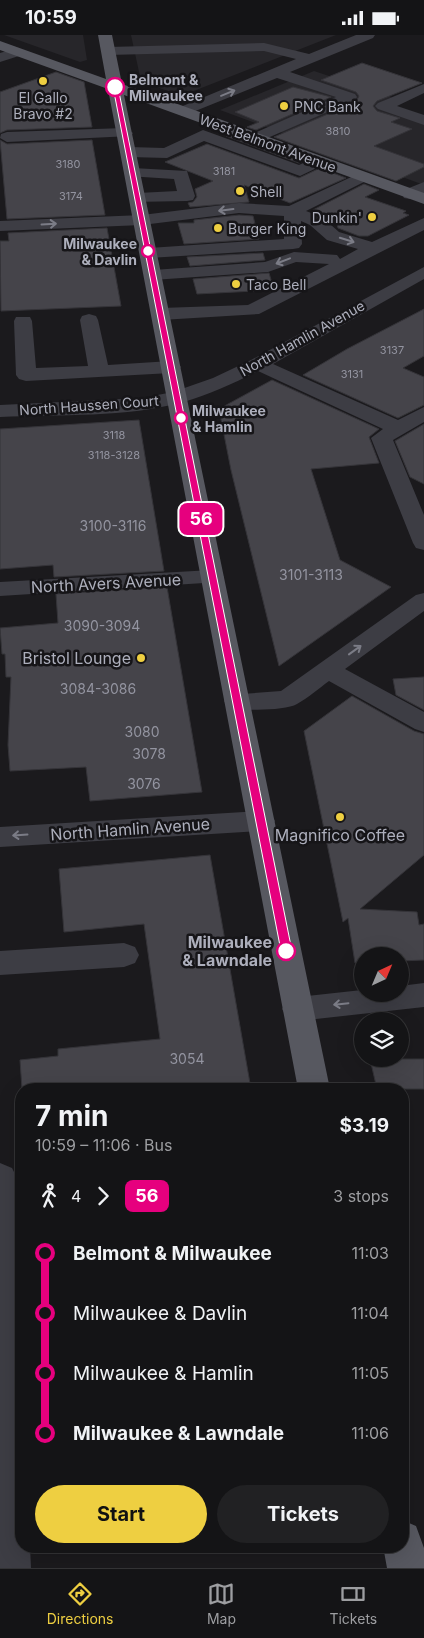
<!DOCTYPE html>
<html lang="en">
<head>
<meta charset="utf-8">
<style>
  body { margin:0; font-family:Inter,sans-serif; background:#212123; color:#f1f3f6; height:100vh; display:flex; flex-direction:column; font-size:19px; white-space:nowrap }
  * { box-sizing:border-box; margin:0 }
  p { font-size:16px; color:#9d9ea1 }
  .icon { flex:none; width:28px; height:28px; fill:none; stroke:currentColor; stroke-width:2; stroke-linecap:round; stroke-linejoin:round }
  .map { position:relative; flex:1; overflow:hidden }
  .sheet { position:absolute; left:15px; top:1048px; width:394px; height:470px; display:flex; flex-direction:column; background:#141416; border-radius:20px; box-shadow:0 5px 20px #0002,0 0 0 1px #333335 }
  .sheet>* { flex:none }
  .badge { padding:0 10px; border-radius:8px; font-size:18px; line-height:32px }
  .needle { width:32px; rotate:44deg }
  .fabs { position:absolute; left:354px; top:912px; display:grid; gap:10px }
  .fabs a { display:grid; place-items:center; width:55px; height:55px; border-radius:50%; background:#141416; box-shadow:0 5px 20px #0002,0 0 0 1px #333335; font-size:25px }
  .map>.badge { position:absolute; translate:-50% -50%; box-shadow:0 0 0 2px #fff }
  .legs { display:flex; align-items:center; gap:8px; height:55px; padding:0 20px; font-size:16px }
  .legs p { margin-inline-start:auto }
  .overview { display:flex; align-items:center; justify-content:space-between; height:85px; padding:0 20px }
  h1 { font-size:28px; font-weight:700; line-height:38px }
  .primary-button { display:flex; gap:10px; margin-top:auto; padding:10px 20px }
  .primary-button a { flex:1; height:58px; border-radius:30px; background:#eecf41; color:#111; font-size:20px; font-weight:700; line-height:58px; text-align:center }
  .primary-button a+a { background:#212123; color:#f1f3f6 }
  ul { padding:0 20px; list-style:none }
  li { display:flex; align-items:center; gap:18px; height:60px; font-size:19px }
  li i { display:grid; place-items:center; width:8px; height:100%; margin:0 6px; background:currentColor }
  li i::after { content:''; width:12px; height:12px; margin:-6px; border:4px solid; border-radius:50%; background:#141416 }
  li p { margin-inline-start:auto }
  li:first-child i { background:linear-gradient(#0000 50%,currentColor 0) }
  li:last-child i { background:linear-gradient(currentColor 50%,#0000 0) }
  .status { display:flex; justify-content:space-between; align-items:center; height:35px; padding:0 25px; background:#141416; direction:ltr }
  .status svg { height:14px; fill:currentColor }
  .menu { display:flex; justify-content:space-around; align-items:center; height:70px; border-top:1px solid #333335; background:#141416; font-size:14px; color:#9d9ea1 }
  .menu a { display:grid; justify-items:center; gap:2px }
  .menu .on { color:#eecf41 }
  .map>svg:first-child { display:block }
  .built { fill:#27262a }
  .building { fill:#45444a; stroke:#353439 }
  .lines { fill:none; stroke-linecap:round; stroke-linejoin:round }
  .minor { fill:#3d3d44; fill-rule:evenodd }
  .major { fill:#575860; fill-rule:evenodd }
  .oneway { stroke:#7b7c86 }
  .line-1 { fill:#e6007e; stroke:#fff }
  .poi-dot { fill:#eecf41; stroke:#161518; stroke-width:2 }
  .stop-1-dot { fill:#fff; stroke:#e6007e; stroke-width:2.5 }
  .labels { text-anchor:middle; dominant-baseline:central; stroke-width:5; stroke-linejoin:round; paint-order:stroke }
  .far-number-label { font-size:11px; fill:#9394a0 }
  .far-stop-label { font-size:14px; font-weight:bold; fill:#adafbc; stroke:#161518; text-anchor:start }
  .far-poi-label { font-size:14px; fill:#adafbc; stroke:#161518; text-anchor:start }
  .far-street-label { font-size:14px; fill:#adafbc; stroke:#161518 }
  .number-label { font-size:14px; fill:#9394a0 }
  .street-label { font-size:16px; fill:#adafbc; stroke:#161518 }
  .poi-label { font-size:16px; fill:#adafbc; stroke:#161518; text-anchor:end }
  .stop-label { font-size:16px; font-weight:bold; fill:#adafbc; stroke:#161518; text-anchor:end }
</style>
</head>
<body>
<div class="status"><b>10:59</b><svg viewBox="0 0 49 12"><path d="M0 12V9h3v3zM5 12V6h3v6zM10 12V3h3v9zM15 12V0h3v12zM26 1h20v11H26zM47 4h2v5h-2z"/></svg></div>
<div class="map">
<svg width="424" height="1533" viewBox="0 0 424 1533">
  <rect width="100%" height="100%" fill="#1b1a1d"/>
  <g class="built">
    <path d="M4,0H83L87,25L80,27Z"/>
    <path d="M131,0H336L181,61L141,46Z"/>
    <path d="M314,36L392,62L378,69L424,85V150L220,75Z"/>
  </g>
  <g class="building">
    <path d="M362,28L422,48L377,66L373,71L377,76L400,83L391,87L412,94L374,111L424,129V132L396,146L274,102L356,67L359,61L356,57L321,45Z"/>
    <path d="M56,37L84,47L92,92L7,95L0,98V57Z"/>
    <path d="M293,52L331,62L256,95L247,92L259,87L235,77Z"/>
    <path d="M229,100L249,108L302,127L299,128L226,101Z"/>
    <path d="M0,105L7,109L92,105L105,180L7,184Z"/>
    <path d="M207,109L299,143L320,133L346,143L290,168L244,150L249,167L190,172L188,168L193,167L197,162L195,154L213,146L165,127Z"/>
    <path d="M364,149L379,155L365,162L406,176L403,178L409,180L368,201H359L338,193L336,186L311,176Z"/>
    <path d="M239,180L253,181L259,204L184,209L178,188H194V185Z"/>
    <path d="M107,193L121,271L1,276L0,206H9L8,198Z"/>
    <path d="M263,218L265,225L190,231L187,222Z"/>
    <path d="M269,238L274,255L197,259L193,244Z"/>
    <path d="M424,274V321L403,333L424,342V370L398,383L303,340L347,314Z"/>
    <path d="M272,345L379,394L369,402L379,428L311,434L340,525L391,552L279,631L231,435L219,374Z"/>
    <path d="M139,385L164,536L54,542L53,530L0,534V394Z"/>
    <path d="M424,389V449L410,442L395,406Z"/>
    <path d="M167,552L202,757L90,766L86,732L10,736L8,710L11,642H6L5,619H2L0,593L58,588L56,559Z"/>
    <path d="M424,642V675L396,660L393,644Z"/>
    <path d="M352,661L414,696L424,699V820L360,874L417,877L419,890L424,889V925L400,926V921H362V927L355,928L348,883L343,887L304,696Z"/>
    <path d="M210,820L251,1054H22L20,1025L58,1021V1014L160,1004L144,889L64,897L59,834Z"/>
    <path d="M370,1024H424V1054H377Z"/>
  </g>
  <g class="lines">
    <g class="minor">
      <path d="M356,0H375L373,3L290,37L355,59L357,62L355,65L256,108L250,106L248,103L250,100L336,62L277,43L183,81L178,79L175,76L178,73L296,24L264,16L108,20L101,16L108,12L264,8L309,19Z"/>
      <path d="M17,13L24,17L22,20L0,27V18Z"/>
      <path d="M424,49V58L397,71L424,80V90L378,74L375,71L378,68Z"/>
      <path d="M125,93L133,98L131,101L7,107L0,103L1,99L7,97Z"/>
      <path d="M203,95L299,130L319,121L327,126L325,129L300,141L204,106L167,123L129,122L121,117L129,112L164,113Z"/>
      <path d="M133,133L187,136L195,161L193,165L187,166L132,167L130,163L132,159L138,158L177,156L174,144L127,141L125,138Z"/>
      <path d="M362,137L368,139L370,142L368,145L306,176L322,182L339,197L372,207L424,183V195L259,279L161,285L154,283L152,279L154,275L161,273L248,270L329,229L296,227L268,237L153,245L147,244L144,240L147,236L153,235L265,227L294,217L337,220L340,224L358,214L327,205L310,190L301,186L302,209L299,213L293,214L149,223L143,222L140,218L143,214L149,213L284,204V181L239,178L142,190L0,196V186L142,180L239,168L289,171Z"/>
      <path d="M424,147V158L410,164L404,163L402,159L404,155Z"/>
      <path d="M424,232V244L273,329L398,385L424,372V387L393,405L424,480V515L416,513L413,508L371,403L383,394L258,336C234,348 209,360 183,367C127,383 59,379 0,382V370L142,363L173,357L213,343L251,325Z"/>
      <path d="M89,279L96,281L98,285L108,330L171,326L178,328L181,332L178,336L171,338L26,346L19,344L16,340L14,286L16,282H30L32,286L36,333L88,331L80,285L82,281Z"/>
      <path d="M212,535L220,537L224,542L220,547L0,561V547Z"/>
      <path d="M424,558V576L345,634L424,677V697L415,694L329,646C318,654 308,663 297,669C285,676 242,676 228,672L224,666L228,660L281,656L416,560Z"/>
      <path d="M261,776L271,779L275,786L271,793L261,796L0,812V792Z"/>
      <path d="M124,908L135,912L139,920L135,928L124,932L0,940V916Z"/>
      <path d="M424,948V972L298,986L287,983L282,974L287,965L298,962L362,955V959H400V951Z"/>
      <path d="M0,1128L12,1133L17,1143L21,1263V1511H30L31,1533H0Z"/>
    </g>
    <g class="major">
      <path d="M98,0H112L122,49L424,158V169L124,60L330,1054H298L108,54L0,15V6L106,44Z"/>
      <path d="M402,1485L416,1491L424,1513V1533H387L383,1511H402Z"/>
    </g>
  </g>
  <defs><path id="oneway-shaft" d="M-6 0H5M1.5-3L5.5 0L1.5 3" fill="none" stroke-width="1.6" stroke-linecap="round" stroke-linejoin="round" transform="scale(1.25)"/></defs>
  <g class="oneway">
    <use href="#oneway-shaft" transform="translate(228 58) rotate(-22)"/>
    <use href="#oneway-shaft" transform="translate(226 175) rotate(173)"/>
    <use href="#oneway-shaft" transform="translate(49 189) rotate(-3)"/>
    <use href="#oneway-shaft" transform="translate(347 205) rotate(17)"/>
    <use href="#oneway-shaft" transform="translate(283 226) rotate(159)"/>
    <use href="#oneway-shaft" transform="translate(355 615) rotate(-36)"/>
    <use href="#oneway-shaft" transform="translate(20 800) rotate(176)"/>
    <use href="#oneway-shaft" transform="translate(341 969) rotate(174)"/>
  </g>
  <path class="line-1" d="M115,50L118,52L292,916L286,920L281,916L113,52Z"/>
  <g class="poi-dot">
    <circle cx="43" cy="46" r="5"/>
    <circle cx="284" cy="71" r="5"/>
    <circle cx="240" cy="156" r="5"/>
    <circle cx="372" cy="182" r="5"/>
    <circle cx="218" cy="193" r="5"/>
    <circle cx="236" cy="249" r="5"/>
    <circle cx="141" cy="623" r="5"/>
    <circle cx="340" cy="782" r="5"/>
  </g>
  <g class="stop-1-dot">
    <circle cx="115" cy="52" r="9"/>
    <circle cx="148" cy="216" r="6"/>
    <circle cx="181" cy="383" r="6"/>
    <circle cx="286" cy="916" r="9"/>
  </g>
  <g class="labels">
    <g class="far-number-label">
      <text x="338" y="96">3810</text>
      <text x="68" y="129">3180</text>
      <text x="224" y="136">3181</text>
      <text x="71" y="161">3174</text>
      <text x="392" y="315">3137</text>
      <text x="352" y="339">3131</text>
      <text x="114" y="400">3118</text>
      <text x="114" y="420">3118-3128</text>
    </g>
    <g class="far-stop-label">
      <text x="129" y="44">Belmont &amp;<tspan x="129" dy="16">Milwaukee</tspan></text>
      <text x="137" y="208" text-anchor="end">Milwaukee<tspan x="137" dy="16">&amp; Davlin</tspan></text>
      <text x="192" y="375">Milwaukee<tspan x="192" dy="16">&amp; Hamlin</tspan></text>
    </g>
    <g class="far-poi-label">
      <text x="43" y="62" text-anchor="middle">El Gallo<tspan x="43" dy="16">Bravo #2</tspan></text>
      <text x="294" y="71">PNC Bank</text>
      <text x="250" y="156">Shell</text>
      <text x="362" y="182" text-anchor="end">Dunkin'</text>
      <text x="228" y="193">Burger King</text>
      <text x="246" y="249">Taco Bell</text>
    </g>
    <g class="far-street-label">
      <text transform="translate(268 108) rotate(20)">West Belmont Avenue</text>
      <text transform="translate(302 303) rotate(-29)">North Hamlin Avenue</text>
      <text transform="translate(89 370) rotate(-4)">North Haussen Court</text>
    </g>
    <g class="number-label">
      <text x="113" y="490">3100-3116</text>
      <text x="311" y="539">3101-3113</text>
      <text x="102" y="590">3090-3094</text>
      <text x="98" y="653">3084-3086</text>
      <text x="142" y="696">3080</text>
      <text x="149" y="718">3078</text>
      <text x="144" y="748">3076</text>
      <text x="187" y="1023">3054</text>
    </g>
    <g class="street-label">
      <text transform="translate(106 548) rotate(-3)">North Avers Avenue</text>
      <text transform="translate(130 794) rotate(-4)">North Hamlin Avenue</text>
    </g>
    <g class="poi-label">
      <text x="131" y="623">Bristol Lounge</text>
      <text x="340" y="800" text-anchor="middle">Magnifico Coffee</text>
    </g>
    <g class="stop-label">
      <text x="272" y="907">Milwaukee<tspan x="272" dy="18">&amp; Lawndale</tspan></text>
    </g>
  </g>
</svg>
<div class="fabs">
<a><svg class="needle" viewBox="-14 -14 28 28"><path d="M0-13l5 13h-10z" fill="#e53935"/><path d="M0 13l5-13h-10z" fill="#9d9ea1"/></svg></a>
<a><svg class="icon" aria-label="layers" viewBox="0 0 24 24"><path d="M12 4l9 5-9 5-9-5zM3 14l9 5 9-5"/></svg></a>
</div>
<b class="badge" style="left:201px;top:484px;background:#e6007e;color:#fff">56</b>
<section class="sheet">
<div class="overview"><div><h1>7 min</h1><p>10:59 – 11:06 · Bus</p></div><b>$3.19</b></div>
<div class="legs"><svg class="icon" aria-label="walk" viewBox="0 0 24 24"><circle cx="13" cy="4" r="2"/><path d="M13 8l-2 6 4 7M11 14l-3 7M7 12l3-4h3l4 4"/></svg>4<svg class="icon" aria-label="forward" viewBox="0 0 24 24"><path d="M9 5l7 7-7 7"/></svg><b class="badge" style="background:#e6007e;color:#fff">56</b><p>3 stops</p></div>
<ul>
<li><i style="color:#e6007e"></i><b>Belmont &amp; Milwaukee</b><p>11:03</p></li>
<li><i style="color:#e6007e"></i><span>Milwaukee &amp; Davlin</span><p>11:04</p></li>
<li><i style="color:#e6007e"></i><span>Milwaukee &amp; Hamlin</span><p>11:05</p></li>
<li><i style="color:#e6007e"></i><b>Milwaukee &amp; Lawndale</b><p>11:06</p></li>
</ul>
<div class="primary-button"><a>Start</a><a>Tickets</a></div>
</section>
</div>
<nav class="menu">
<a class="on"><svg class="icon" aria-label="directions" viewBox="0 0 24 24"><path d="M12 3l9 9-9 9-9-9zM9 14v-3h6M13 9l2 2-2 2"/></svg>Directions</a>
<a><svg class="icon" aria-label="map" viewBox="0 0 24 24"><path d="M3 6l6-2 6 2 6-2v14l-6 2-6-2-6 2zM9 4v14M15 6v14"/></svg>Map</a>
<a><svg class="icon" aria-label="tickets" viewBox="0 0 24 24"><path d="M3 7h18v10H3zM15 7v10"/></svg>Tickets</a>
</nav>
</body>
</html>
